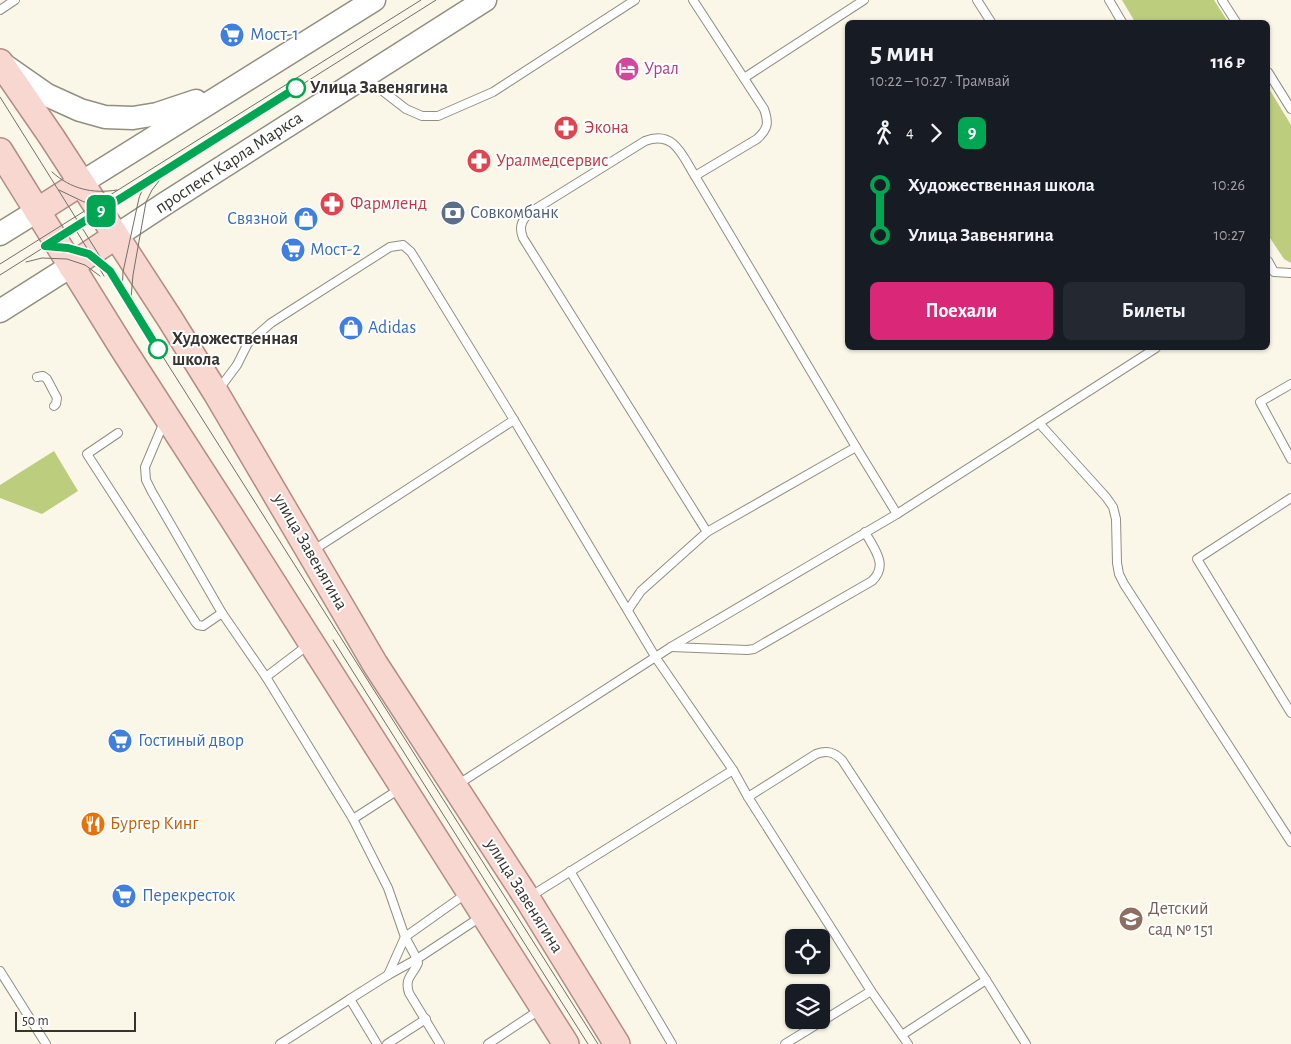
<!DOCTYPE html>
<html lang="ru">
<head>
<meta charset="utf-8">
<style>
  body { margin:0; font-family:"Alegreya Sans",sans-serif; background:#242831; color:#f1f3f6; height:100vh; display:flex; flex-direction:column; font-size:19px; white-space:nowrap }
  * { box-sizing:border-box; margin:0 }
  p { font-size:16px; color:#9ea1a6 }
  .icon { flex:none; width:28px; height:28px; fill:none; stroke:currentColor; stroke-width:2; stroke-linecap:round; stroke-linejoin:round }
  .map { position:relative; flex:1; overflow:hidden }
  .details { position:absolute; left:845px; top:20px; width:425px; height:330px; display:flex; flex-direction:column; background:#171b24; border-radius:8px; box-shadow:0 1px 4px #0004 }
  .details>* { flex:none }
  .badge { padding:0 10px; border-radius:8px; font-size:18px; line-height:32px }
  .controls { position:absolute; left:785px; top:929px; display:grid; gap:10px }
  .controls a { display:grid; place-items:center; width:45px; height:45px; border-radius:8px; background:#171b24; box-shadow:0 1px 4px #0004; font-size:25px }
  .scale { position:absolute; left:15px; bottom:12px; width:121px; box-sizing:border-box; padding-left:5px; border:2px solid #35342f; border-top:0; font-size:14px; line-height:18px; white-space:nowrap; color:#35342f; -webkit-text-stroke:4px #fff; paint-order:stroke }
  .map>.badge { position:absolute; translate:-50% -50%; box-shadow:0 0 0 2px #fff }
  .legs { display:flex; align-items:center; gap:8px; height:55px; padding:0 25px; font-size:16px }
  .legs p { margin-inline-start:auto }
  .summary { display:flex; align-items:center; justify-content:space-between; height:85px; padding:0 25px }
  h1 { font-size:28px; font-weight:700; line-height:38px }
  .button { display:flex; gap:10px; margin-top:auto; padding:10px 25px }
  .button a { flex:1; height:58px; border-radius:8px; background:#db2777; color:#fff; font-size:20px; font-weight:700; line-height:58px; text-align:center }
  .button a+a { background:#242831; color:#f1f3f6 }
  ul { padding:0 25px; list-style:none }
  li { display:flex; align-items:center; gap:18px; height:50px; font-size:19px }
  li i { display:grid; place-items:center; width:8px; height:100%; margin:0 6px; background:currentColor }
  li i::after { content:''; width:12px; height:12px; margin:-6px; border:4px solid; border-radius:50%; background:#171b24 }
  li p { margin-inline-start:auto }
  li:first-child i { background:linear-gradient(#0000 50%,currentColor 0) }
  li:last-child i { background:linear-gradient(currentColor 50%,#0000 0) }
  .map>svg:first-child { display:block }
  .green { fill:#bcce7d }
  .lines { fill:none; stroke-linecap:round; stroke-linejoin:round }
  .service-casing { stroke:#928f81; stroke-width:10 }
  .secondary-casing { stroke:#928f81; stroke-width:25 }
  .primary-casing { stroke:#b28d84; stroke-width:28 }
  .service { stroke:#fff; stroke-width:8 }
  .secondary { stroke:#fff; stroke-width:22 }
  .primary { stroke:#f9d7d1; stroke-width:25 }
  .tram { stroke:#727068; stroke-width:1 }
  .line-1-casing { stroke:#fff; stroke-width:11 }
  .line-1 { stroke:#00a651; stroke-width:8 }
  .stop-1-dot { fill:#fff; stroke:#00a651; stroke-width:2.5 }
  .labels { text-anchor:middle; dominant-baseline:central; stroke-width:4; stroke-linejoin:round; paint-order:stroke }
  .shop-label { font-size:18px; fill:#366cbe; stroke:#fff; text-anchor:start }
  .hotel-label { font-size:18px; fill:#b23c85; stroke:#fff; text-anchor:start }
  .stop-label { font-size:18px; font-weight:bold; fill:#35342f; stroke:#fff; text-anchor:start }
  .health-label { font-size:18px; fill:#be3a42; stroke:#fff; text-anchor:start }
  .street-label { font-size:18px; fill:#35342f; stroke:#fff }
  .service-label { font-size:18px; fill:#4e5e75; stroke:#fff; text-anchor:start }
  .food-label { font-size:18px; fill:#c56008; stroke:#fff; text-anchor:start }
  .education-label { font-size:18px; fill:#785e54; stroke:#fff; text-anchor:start }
</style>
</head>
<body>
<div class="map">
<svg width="1291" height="1044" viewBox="0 0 1291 1044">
  <rect width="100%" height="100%" fill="#faf7e8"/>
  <g class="green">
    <path d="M1122,0H1214L1228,22H1135Z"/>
    <path d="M1268,87L1291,125V263L1284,259L1268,235Z"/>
    <path d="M54,451L78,491L42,514L0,498V485Z"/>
  </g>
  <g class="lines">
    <defs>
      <g id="service">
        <path d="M977,0L991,22"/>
        <path d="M1109,0L1122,22"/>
        <path d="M1222,0L1236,22"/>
        <path d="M0,10L15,0"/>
        <path d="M1268,72L1291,109"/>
        <path d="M366,78L406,109L422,116H438L493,92L635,0"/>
        <path d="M744,78L864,0"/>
        <path d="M695,176C682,155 674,130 645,141L529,213C521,221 519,228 523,238L707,532"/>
        <path d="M1268,261L1274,272L1291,273"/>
        <path d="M37,377L43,376L47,379L57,398L56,404L54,406"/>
        <path d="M1291,384L1260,402L1291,459"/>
        <path d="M219,389L237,365L248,343L271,323L390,247L403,245L411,252L514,420L656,658L733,770L748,797L871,991L908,1044"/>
        <path d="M164,422L145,467L146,480L152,492L222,613L266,677L353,819L388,888L405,937L417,959L418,963C413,975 404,978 409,993L440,1044"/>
        <path d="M1039,423L1106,497L1113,507L1116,519L1117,563L1119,574L1124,584L1291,842"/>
        <path d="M118,433L87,454L196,623L198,625L203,626L222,613"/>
        <path d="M856,447L897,514"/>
        <path d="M1291,498L1197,559L1291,713"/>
        <path d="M312,551L514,420"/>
        <path d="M628,610L641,591L707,532L856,447L695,176L757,139C768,129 769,123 764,109L693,0"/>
        <path d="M671,647L747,650L754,649L872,581C889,565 874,549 865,532"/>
        <path d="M266,677L308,645"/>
        <path d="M457,785L671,647L897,514L1156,348"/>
        <path d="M748,797L816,754C827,750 834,752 842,760L986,980L1026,1044"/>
        <path d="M353,819L401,788"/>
        <path d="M570,871L672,1044"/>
        <path d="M531,896L733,770"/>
        <path d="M0,971L46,1044"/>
        <path d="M388,975L405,937L467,893"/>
        <path d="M350,999L388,975L417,959L482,916"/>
        <path d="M902,1035L986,980"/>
        <path d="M280,1044L350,999L377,1044"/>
        <path d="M387,1044L426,1019"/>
        <path d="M488,1044L541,1009"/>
        <path d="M785,1044L871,991"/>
      </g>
      <g id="secondary">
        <path d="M4,65L47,95L80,110L105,117L133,118L157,114L196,101"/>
        <path d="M81,183L374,0"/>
        <path d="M0,234L37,211"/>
        <path d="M116,236L166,203L485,0"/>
        <path d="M0,311L71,266"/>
      </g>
      <g id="primary">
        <path d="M0,62L51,136L170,319L216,393L310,553L375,664L527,898L617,1044"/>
        <path d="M0,151L123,349L232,518L566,1044"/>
        <path d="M37,211L81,183"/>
        <path d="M71,266L116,236"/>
      </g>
    </defs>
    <use href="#service" class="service-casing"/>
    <use href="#secondary" class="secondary-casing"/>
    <use href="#primary" class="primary-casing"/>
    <use href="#service" class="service"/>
    <use href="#secondary" class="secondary"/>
    <use href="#primary" class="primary"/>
    <g class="tram">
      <path d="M0,97L158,349L598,1044"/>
      <path d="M52,172C71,189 92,194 117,190"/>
      <path d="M59,190L84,202H101"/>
      <path d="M74,227L104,276"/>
      <path d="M44,247C57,247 83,248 93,257"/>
      <path d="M26,262L42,258L67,259L85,265L100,276"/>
      <path d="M0,264L421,0"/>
      <path d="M0,275L436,0"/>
      <path d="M122,293L123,272L139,198L145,183"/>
      <path d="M134,305L131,298L133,275L146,202L152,190L162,177"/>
      <path d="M333,640L588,1044"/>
    </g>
  </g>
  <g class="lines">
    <defs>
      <path id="line-1" d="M158,349L110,271L89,254L68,248L45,246L296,88"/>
    </defs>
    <use href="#line-1" class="line-1-casing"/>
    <use href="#line-1" class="line-1"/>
  </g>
  <defs>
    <symbol id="supermarket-disc" viewBox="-11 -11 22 22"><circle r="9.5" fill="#3f7fe0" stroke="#fff"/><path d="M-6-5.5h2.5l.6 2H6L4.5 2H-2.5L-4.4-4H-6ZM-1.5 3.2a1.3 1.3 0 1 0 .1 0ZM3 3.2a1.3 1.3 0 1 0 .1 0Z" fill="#fff"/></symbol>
    <symbol id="hotel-disc" viewBox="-11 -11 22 22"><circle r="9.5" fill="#d1479c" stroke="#fff"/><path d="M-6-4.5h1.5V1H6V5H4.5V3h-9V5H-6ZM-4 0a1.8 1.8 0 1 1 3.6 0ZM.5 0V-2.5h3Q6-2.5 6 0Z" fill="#fff"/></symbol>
    <symbol id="pharmacy-disc" viewBox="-11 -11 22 22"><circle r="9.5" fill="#e0444e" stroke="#fff"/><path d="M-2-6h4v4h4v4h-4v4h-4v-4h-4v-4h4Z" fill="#fff"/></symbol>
    <symbol id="bank-disc" viewBox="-11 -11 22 22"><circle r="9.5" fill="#5c6f8a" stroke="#fff"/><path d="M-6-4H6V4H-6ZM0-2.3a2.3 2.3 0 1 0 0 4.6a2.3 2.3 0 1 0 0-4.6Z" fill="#fff"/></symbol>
    <symbol id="shop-disc" viewBox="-11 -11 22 22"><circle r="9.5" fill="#3f7fe0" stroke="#fff"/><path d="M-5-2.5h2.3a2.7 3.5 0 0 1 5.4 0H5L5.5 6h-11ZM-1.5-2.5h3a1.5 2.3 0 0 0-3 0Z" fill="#fff"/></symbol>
    <symbol id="restaurant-disc" viewBox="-11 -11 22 22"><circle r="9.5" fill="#e8710a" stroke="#fff"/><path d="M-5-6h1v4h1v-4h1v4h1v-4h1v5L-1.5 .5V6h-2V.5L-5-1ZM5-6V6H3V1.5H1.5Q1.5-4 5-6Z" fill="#fff"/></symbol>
    <symbol id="school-disc" viewBox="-11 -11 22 22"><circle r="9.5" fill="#8d6e63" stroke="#fff"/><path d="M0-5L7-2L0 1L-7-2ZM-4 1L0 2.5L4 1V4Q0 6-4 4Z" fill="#fff"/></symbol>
  </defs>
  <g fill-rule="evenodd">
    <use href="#supermarket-disc" x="218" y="21" width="28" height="28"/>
    <use href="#hotel-disc" x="613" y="55" width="28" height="28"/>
    <use href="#pharmacy-disc" x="552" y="114" width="28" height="28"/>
    <use href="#pharmacy-disc" x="465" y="147" width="28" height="28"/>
    <use href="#pharmacy-disc" x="318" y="190" width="28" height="28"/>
    <use href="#bank-disc" x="439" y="199" width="28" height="28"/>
    <use href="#shop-disc" x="292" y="205" width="28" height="28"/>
    <use href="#supermarket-disc" x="279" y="236" width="28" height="28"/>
    <use href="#shop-disc" x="337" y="314" width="28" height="28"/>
    <use href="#supermarket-disc" x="106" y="727" width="28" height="28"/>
    <use href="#restaurant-disc" x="79" y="810" width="28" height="28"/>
    <use href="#supermarket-disc" x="110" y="882" width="28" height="28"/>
    <use href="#school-disc" x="1117" y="905" width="28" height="28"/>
  </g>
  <g class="stop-1-dot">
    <circle cx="296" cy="88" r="9"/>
    <circle cx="158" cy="349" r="9"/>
  </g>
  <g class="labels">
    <g class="shop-label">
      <text x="250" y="35">Мост-1</text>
      <text x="288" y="219" text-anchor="end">Связной</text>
      <text x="310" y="250">Мост-2</text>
      <text x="368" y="328">Adidas</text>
      <text x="138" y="741">Гостиный двор</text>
      <text x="142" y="896">Перекресток</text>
    </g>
    <g class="hotel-label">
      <text x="644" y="69">Урал</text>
    </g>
    <g class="stop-label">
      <text x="310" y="88">Улица Завенягина</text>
      <text x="172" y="339">Художественная<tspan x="172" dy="21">школа</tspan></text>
    </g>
    <g class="health-label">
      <text x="584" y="128">Экона</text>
      <text x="496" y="161">Уралмедсервис</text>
      <text x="350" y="204">Фармленд</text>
    </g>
    <g class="street-label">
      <text transform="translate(229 163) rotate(-33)">проспект Карла Маркса</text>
      <text transform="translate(310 552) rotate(60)">улица Завенягина</text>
      <text transform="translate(524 896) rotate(58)">улица Завенягина</text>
    </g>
    <g class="service-label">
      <text x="470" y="213">Совкомбанк</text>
    </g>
    <g class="food-label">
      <text x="110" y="824">Бургер Кинг</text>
    </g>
    <g class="education-label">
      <text x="1148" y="909">Детский<tspan x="1148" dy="21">сад № 151</tspan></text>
    </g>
  </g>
</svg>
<div class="controls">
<a><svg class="icon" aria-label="locate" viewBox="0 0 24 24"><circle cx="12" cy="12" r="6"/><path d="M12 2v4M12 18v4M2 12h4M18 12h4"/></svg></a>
<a><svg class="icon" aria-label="layers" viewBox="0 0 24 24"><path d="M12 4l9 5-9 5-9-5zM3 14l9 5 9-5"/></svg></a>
</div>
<div class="scale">50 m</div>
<b class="badge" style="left:101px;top:211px;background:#00a651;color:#fff">9</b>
<section class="details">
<div class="summary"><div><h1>5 мин</h1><p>10:22 – 10:27 · Трамвай</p></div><b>116 ₽</b></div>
<div class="legs"><svg class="icon" aria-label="walk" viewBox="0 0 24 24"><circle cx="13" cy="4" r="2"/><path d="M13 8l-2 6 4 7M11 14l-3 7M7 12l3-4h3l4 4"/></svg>4<svg class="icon" aria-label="forward" viewBox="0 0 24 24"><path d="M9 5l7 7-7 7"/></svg><b class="badge" style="background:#00a651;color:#fff">9</b></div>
<ul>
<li><i style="color:#00a651"></i><b>Художественная школа</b><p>10:26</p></li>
<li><i style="color:#00a651"></i><b>Улица Завенягина</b><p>10:27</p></li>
</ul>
<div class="button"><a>Поехали</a><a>Билеты</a></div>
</section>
</div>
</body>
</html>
